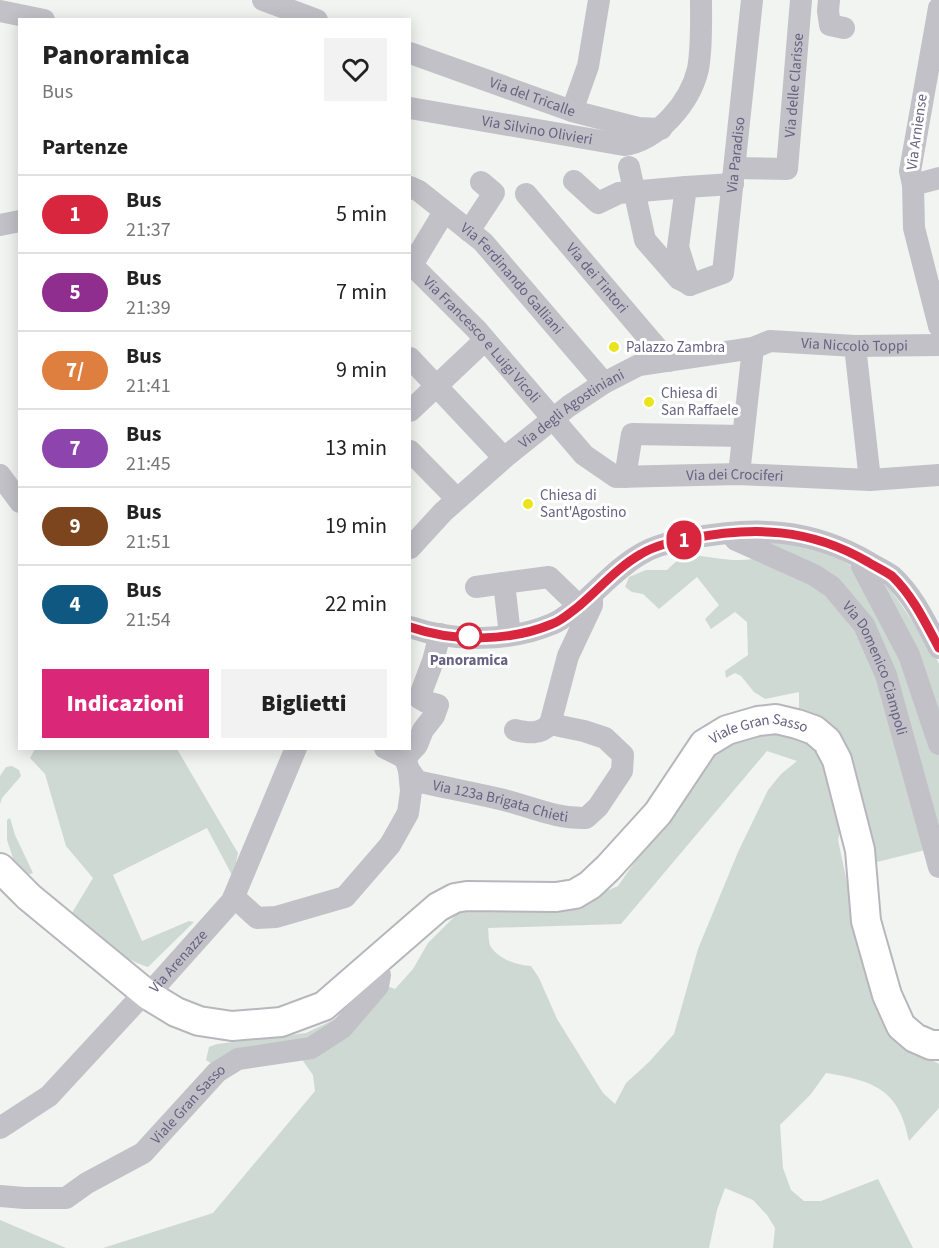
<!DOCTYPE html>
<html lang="it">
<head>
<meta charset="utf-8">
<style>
  body { margin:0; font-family:"Source Sans 3",sans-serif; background:#f2f2f2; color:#222; height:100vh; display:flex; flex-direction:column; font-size:22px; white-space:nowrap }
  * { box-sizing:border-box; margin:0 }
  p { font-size:20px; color:#767676 }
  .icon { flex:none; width:33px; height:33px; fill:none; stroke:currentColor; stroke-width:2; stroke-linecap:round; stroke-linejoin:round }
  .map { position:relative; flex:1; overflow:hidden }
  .details { position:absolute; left:18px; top:18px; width:393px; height:732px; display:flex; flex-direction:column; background:#fff; border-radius:0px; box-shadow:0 3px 15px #0003 }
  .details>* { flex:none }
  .badge { padding:0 12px; border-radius:20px; font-size:21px; line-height:39px }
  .map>.badge { position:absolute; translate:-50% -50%; box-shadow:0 0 0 3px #fff }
  h2 { padding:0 24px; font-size:22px; line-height:54px }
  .round { display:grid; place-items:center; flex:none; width:63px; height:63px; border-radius:0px; background:#f2f2f2 }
  .headline { display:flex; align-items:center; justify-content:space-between; height:102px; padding:0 24px }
  h1 { font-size:28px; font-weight:800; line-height:45px }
  .button { display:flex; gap:12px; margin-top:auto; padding:12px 24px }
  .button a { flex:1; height:69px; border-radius:0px; background:#db2777; color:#fff; font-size:24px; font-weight:800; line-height:69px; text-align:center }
  .button a+a { background:#f2f2f2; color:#222 }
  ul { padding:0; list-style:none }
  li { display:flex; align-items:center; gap:18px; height:78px; padding:0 24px; border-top:2px solid #e0e0e0 }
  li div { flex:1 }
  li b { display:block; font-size:22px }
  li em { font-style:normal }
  li .badge { min-width:66px; font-weight:700; text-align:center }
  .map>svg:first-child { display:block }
  .green { fill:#cfd9d3; fill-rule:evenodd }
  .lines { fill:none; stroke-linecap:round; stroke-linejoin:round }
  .major-casing { stroke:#b8b6bd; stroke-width:32 }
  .minor { stroke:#c2c1c8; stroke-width:22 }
  .major { stroke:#fff; stroke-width:28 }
  .line-casing { stroke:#fff; stroke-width:14 }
  .line { stroke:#d7263d; stroke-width:9 }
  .poi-dot { fill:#e9e41b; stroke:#fff; stroke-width:2 }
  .stop-dot { fill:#fff; stroke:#d7263d; stroke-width:3 }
  .labels { text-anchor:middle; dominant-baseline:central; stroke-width:6; stroke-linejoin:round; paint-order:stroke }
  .street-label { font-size:15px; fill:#686282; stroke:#fff }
  .poi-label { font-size:15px; fill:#686282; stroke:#fff; text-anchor:start }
  .stop-label { font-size:15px; font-weight:bold; fill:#686282; stroke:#fff }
</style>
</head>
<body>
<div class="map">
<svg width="939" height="1248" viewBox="0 0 939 1248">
  <rect width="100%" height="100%" fill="#f1f4f0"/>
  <g class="green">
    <path d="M807,541L889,587L932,650L939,664V840L871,621L761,543Z"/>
    <path d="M683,555C707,555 730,563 753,559L830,592L869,649L929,849L865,865L864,848L799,709V692L765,699L754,692L741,676L735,673L726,678L725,671L748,655L747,622L735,612L711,629L705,619L719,605L697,577L659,609L643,594L632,592L625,587L629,577L646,570H667Z"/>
    <path d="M767,732L798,736L812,747L827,764L845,806L838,840L865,967L892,1028L930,1059L939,1064V1108L909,1141C899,1089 874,1081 826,1073L811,1094L780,1125L783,1168L791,1190L804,1201H821L878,1179L913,1248H773L775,1228L767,1215L753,1200L725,1188L717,1210L709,1248H103L213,1213L315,1091L313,1075L301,1058L212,1064L206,1060L209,1047L217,1044L306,1033L331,1021L385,985L395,989L413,969L428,943L457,914L490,906L574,905L618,886L706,760L717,755L723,746ZM767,751L797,761L781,774L768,790L738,852L698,949L674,1034L649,1062L626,1083L615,1104L603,1093L557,1019L539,978L531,966C517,965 500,960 491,947C488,943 489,934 488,928L621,924Z"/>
    <path d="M35,749H177L238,853L233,877L207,828L113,875L142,941L189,921L194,922L148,967C116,957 96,934 72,913L93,878L66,846L45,774L30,758Z"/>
    <path d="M12,766L19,770L21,776L2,798L0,804V776L6,767Z"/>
    <path d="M10,818L15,835L33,873L27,875L15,864L7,840V820Z"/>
    <path d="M0,1220L66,1248H0Z"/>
  </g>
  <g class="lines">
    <defs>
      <g id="major">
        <path id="s13" d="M0,868L29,897L148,995L176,1012L199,1021L232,1026L281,1022L324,1006L438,907L455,898L467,896L556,897L575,894L590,885L608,868L658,813L704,744L727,730L758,721L776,719L797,724L814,730L827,741L837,760L860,850L866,921L887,995L901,1026L915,1038L931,1045H939"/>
      </g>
    </defs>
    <use href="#major" class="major-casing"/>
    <g class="minor">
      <path d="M263,0L317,20"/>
      <path d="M829,0L828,11L830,25L844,28"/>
      <path d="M939,8L910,171L913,185L914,228L939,326"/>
      <path d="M0,11L44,20"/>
      <path id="s1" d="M410,53L572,111L638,128L661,129"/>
      <path id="s2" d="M410,108L624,145C658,140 690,103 698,69C702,47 701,23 701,0"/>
      <path d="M572,111L588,66L599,0"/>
      <path d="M629,167L645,240L679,279L689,284"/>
      <path id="s3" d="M735,168L787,169L801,0"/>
      <path d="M574,181L598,203L619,193L686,187L678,247L690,285"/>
      <path d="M913,185L939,178"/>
      <path id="s4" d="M410,187L419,191L483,242L604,383"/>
      <path d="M686,187L733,184"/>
      <path id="s5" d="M526,194L668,361"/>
      <path d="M0,225L20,221"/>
      <path d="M469,231L494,193L481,182"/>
      <path id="s6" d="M410,263L476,329L584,455L616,477L739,474L870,480L939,475"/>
      <path d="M412,265L444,212"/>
      <path id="s7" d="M690,285L723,273L752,0"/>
      <path d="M855,346L870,480"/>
      <path d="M410,358L504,458"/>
      <path d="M410,411L485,340"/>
      <path d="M410,451L457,499"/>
      <path d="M739,474L753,348"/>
      <path d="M0,475L20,502"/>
      <path d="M625,477L632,434L743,436"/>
      <path id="s8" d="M730,533L736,540L814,575L832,587L864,625L886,675L939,867"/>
      <path id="s9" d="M410,548L443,512L504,458L569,406L604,383L639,365L753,348L770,341L855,346L939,345"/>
      <path d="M862,559V566L909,655L939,744"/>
      <path d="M476,587L504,583"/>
      <path d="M410,627C453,642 510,642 552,624C561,621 571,612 579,606C599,589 618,567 641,554C656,545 672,542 689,539C753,526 811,528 868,562C876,567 885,571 892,576C913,595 926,623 939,648"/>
      <path d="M510,635L504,583L549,577L579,606"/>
      <path d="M515,730C528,733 540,735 550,724"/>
      <path d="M385,748L405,758L417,745L423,730L434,716L438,705L426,702L419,698L433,661L440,634"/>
      <path id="s10" d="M405,758L409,770L417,781C446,788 475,793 504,800C532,807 556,819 586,818L598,807L622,771L623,755L605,738L584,731L550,724L568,656L592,605V595"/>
      <path d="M234,897L257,918L276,917L345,897L390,845L408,813L411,791L409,770"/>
      <path id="s11" d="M0,1128L49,1096L136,1002L148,995L232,901L296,748"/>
      <path id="s12" d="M0,1196L24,1198H66L87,1183L143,1153L217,1072L238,1059L311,1048L342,1028L378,986L380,975L371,965"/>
    </g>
    <use href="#major" class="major"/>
  </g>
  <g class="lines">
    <defs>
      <path id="line" d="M410,627C453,642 509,642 552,624C561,621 571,612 579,606C599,589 618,567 641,554C656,545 672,542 689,539C753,526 810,528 868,562C876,567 885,571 892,576C913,596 926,624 939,648"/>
    </defs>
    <use href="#line" class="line-casing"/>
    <use href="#line" class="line"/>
  </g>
  <g class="poi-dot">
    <circle cx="614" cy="347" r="6"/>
    <circle cx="649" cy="402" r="6"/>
    <circle cx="528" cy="504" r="6"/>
  </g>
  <circle class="stop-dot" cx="469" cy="636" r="12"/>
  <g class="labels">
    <g class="street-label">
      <text stroke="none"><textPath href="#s3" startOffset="136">Via delle Clarisse</textPath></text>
      <text stroke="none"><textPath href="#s1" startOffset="130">Via del Tricalle</textPath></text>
      <text stroke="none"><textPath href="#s2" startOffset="129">Via Silvino Olivieri</textPath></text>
      <text transform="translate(917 132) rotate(-82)">Via Arniense</text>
      <text stroke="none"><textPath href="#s7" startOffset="154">Via Paradiso</textPath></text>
      <text stroke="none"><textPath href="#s5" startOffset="110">Via dei Tintori</textPath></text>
      <text stroke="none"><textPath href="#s4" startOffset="138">Via Ferdinando Galliani</textPath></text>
      <text stroke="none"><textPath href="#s6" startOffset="105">Via Francesco e Luigi Vicoli</textPath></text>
      <text stroke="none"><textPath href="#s9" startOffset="513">Via Niccolò Toppi</textPath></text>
      <text stroke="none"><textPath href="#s9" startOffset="214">Via degli Agostiniani</textPath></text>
      <text stroke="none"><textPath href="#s6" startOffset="417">Via dei Crociferi</textPath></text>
      <text stroke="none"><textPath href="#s8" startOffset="210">Via Domenico Ciampoli</textPath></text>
      <text stroke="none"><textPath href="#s13" startOffset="930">Viale Gran Sasso</textPath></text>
      <text stroke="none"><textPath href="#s10" startOffset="112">Via 123a Brigata Chieti</textPath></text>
      <text stroke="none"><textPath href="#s11" startOffset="246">Via Arenazze</textPath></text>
      <text stroke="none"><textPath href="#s12" startOffset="222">Viale Gran Sasso</textPath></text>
    </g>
    <g class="poi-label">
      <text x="626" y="347">Palazzo Zambra</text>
      <text x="661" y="393">Chiesa di<tspan x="661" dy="17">San Raffaele</tspan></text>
      <text x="540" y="495">Chiesa di<tspan x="540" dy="17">Sant'Agostino</tspan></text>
    </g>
    <g class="stop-label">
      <text x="469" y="660">Panoramica</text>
    </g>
  </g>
</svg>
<b class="badge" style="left:684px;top:540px;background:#d7263d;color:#fff">1</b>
<section class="details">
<div class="headline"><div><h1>Panoramica</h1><p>Bus</p></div><a class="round"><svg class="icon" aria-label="heart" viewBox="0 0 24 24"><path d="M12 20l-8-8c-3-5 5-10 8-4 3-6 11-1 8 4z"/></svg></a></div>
<h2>Partenze</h2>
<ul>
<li><span class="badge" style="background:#d7263d;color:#fff">1</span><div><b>Bus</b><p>21:37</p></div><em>5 min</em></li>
<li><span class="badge" style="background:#902e8f;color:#fff">5</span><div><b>Bus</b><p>21:39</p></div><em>7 min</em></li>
<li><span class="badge" style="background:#de7f3f;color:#fff">7/</span><div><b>Bus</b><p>21:41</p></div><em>9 min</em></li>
<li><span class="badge" style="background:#8e44ad;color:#fff">7</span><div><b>Bus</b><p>21:45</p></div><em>13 min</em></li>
<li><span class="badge" style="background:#7c451d;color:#fff">9</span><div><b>Bus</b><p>21:51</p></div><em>19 min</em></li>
<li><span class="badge" style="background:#0e5881;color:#fff">4</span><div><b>Bus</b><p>21:54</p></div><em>22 min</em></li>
</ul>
<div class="button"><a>Indicazioni</a><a>Biglietti</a></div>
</section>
</div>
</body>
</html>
